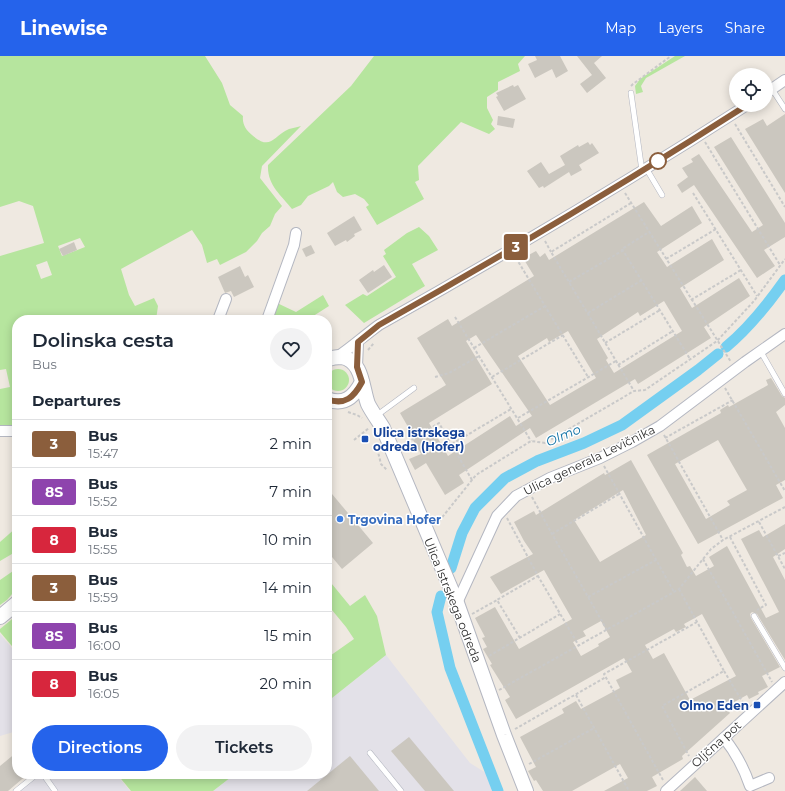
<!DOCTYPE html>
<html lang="en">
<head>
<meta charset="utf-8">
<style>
  body { margin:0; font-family:Montserrat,sans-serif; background:#f2f2f3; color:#1f2937; height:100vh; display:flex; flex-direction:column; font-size:15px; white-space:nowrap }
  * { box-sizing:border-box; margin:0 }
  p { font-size:13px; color:#747a83 }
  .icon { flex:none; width:22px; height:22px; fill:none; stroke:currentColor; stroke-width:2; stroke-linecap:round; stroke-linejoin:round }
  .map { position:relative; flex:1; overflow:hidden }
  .side { position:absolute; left:12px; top:259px; width:320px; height:464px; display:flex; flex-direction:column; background:#fff; border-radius:16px; box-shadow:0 2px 10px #0003 }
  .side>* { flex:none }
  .badge { padding:0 8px; border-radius:3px; font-size:14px; line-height:26px }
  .tools { position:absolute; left:729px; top:12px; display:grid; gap:8px }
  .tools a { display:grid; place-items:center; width:44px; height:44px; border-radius:50%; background:#fff; box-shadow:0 2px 10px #0003; font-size:20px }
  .map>.badge { position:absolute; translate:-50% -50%; box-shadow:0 0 0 2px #fff }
  h2 { padding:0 20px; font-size:15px; line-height:36px }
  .round { display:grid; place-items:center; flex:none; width:42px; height:42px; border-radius:21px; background:#f2f2f3 }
  .headline { display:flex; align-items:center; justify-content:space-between; height:68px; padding:0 20px }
  h1 { font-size:19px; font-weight:600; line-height:30px }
  .action { display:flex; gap:8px; margin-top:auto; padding:8px 20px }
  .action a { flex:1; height:46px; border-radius:24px; background:#2563eb; color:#fff; font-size:16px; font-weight:600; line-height:46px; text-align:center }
  .action a+a { background:#f2f2f3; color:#1f2937 }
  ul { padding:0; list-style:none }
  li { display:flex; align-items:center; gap:12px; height:48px; padding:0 20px; border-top:1px solid #e0e1e3 }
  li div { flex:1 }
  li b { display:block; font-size:15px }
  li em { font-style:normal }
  li .badge { min-width:44px; font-weight:700; text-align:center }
  header { display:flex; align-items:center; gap:24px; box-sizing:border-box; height:56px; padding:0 20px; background:#2563eb; color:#fff }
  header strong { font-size:19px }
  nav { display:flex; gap:22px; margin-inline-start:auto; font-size:14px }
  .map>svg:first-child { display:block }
  .industrial { fill:#e3e1e8 }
  .green { fill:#b6e59e; fill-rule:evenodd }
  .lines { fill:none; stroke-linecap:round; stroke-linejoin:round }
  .canal { stroke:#75cff0; stroke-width:11 }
  .building { fill:#cbc7bf; fill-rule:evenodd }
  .lane-casing { stroke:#b4b7c1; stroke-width:6 }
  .street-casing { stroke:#b4b7c1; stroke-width:12 }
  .secondary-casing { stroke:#b4b7c1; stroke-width:16 }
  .path { stroke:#c9c9c9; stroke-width:2; stroke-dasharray:3 2; stroke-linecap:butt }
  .lane { stroke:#fff; stroke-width:5 }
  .street { stroke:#fff; stroke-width:10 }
  .secondary { stroke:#fff; stroke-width:14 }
  .line-casing { stroke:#fff; stroke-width:9 }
  .line { stroke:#8b5e3c; stroke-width:6 }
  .stop-dot { fill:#fff; stroke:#8b5e3c; stroke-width:2 }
  .transit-dot { fill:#1a4fb4; stroke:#fff; stroke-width:1.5 }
  .shop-dot { fill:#3f7fe0; stroke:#fff; stroke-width:1.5 }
  .labels { text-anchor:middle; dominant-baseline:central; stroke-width:3; stroke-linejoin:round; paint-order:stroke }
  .transit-label { font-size:12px; font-weight:bold; fill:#164399; stroke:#fff; text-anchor:start }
  .street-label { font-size:12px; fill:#2e2e2e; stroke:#fff }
  .shop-label { font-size:12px; font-weight:bold; fill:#366cbe; stroke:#fff; text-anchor:start }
  .water-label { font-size:13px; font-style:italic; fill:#0d6fa3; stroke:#fff }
</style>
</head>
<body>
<header>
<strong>Linewise</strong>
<nav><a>Map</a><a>Layers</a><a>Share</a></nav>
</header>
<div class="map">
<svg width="785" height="735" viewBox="0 0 785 735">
  <rect width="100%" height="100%" fill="#efe9e1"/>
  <g class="industrial">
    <path d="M0,578L17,598V675L0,680Z"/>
    <path d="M386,599L470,707L486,717L494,735H213L235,718H327V646Z"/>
    <path d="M33,718H116L130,735H12Z"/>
  </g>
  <g class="green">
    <path d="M0,0H205L222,27L230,49L243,60C242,68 246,74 252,79C271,95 272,81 289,73C293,72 298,71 301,70L262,110L260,122L282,150L275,158L270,170L262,177L257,185L246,196L220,209L217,203L207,207L202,189L192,174L121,213L129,239L135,250L154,242L158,250L156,264H17V372L0,373V333L10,331L6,313L0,314V200L44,187L33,150L19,145L0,151ZM80,182L85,191L62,200L58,190ZM47,205L52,219L41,223L36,209Z"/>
    <path d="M374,0H525L518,8L520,15L498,26V34L487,41V52L493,64L491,68L495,73L489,78L461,66L418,110L419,124L415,126L424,143L377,169L366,151L369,149L364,143L355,138L343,141L337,136L333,126L329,130L308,140L301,149L292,153C281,139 267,129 268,109L351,30Z"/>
    <path d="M675,0H685L646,22L641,30L643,36L636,38L635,30L640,23Z"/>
    <path d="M419,171L429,180L438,194L412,208L425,230L364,267L345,249L363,238L367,240L396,221L383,200L386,198L384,194L407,177Z"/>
    <path d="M323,239L329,250L307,264H270L277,247L296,256Z"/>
    <circle cx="338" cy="324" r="11"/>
    <path d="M17,471V495L0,505V486Z"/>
    <path d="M17,510V532L7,544L0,549V524L16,513Z"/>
    <path d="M327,522L350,550L365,539L377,560L386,599L327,646V602L354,583L346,571L327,548Z"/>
    <path d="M17,559V596L0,576V573Z"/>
    <path d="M117,718H235L213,735H131Z"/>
  </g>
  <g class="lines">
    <g class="canal">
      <path d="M726,291C749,272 768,248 785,224"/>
      <path d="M451,512L462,477L475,452L505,422L537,405L584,387L622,369L698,314L718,298"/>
      <path d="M441,540L437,556L450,612L498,735"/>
    </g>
  </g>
  <g class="building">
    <path d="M535,0H560L568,15L556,22L552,13L535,22L528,8L537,4Z"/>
    <path d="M577,0H602L594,7L606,22L587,37L580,28L592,19Z"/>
    <path d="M513,29L514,31L518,29L526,43L504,55L496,41L498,40L496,37Z"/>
    <path d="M785,58V137L745,73L763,63L767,70Z"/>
    <path d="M498,60L515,63L513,72L497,69Z"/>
    <path d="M731,81L785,167V181L764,194L775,210L757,222L694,129L682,137L677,129L688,121L682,112L693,106L691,103L699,98L752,176L763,169L714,91Z"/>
    <path d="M588,86L590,89L592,87L599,97L579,109L582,114L571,120L569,116L544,132L543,130L539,132L527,115L541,106L549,118L565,109L560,100L578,89L579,91Z"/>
    <path d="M644,146L661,170L692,150L702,167L657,196L667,211L712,183L724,204L680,232L692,252L739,222L750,240L704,271L711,282L638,328L635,323L536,382L530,372L459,419L464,427L445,439L426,407L415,414L409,403L421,398L413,384L415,383L400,357L446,329L417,282L448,263L452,270L534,220L523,202L536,195L540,201L545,197L549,204ZM664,245L682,275L614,317L606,304L608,302L597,283L638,256L640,260ZM568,275L596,322L550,349L518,300L547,282L549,286ZM476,279L532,360L516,370L510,360L448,400L429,367L492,328L466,285Z"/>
    <path d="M354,160L362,174L354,178L355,180L347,186L346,184L335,190L327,177Z"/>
    <path d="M74,186L77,194L63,200L59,193Z"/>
    <path d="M311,189L315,197L306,201L302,193Z"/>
    <path d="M384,209L392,221L368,237L359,224L373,214L374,216Z"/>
    <path d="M240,210L245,221L248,219L254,231L234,241L231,235L225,237L218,221Z"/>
    <path d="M771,322L782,340L785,342V349L776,356L785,372V424L776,429L783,442L698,488L647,399L721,357L720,354L728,349L729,351L768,329L766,324ZM718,384L747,434L727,445L730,449L706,463L675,408Z"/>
    <path d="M631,404L683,497L681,499L687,511L690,510L696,520L714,510L709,501L727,490L766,562L779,556L741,483L759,474L763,481L785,468V493L773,501L785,524V604L757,558L752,556L750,558L751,562L780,611L762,620L768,631L758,636L759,638L749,643L747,639L725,651L730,657L682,700L683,703L652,721L657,730L647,735H604L628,722L620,708L572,735H543L536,724L534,725L528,715L536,711L520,681L564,657L562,653L576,645L581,653L620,632L616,624L632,616L624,602L516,663L505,644L510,641L490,609L492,608L483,593L487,591L482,582L485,581L475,562L495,551L519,593L572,563L544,514L501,538L490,521L533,498L524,485L514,466L534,455L536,459L604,417L605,419ZM623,434L646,479L600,506L574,464ZM702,558L736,620L690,644L664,597L653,603L645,589L674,573L676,576L686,571L684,568ZM601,565L610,581L598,588L599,590L581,600L573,586L586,580L583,575Z"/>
    <path d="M327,432L373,487L342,513L327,495Z"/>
    <path d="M409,681L454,735H425L391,695Z"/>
    <path d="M17,696V718H28L8,735H0V710Z"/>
    <path d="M350,700L379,735H307Z"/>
    <path d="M695,721L707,735H680Z"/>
  </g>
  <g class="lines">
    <defs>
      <g id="lane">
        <path d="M772,33L785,53"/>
        <path d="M631,37L642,115"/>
        <path d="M646,112L662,139"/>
        <path d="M761,296L785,338"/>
        <path d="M376,360L414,332"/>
        <path d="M754,560L785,612"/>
        <path d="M370,697L401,735"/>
        <path d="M43,718L55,735"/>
        <path d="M16,735L37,718"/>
      </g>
      <g id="street">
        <path d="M766,37L785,24"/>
        <path d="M218,264L226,243"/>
        <path d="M267,264L294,189L296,177"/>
        <path d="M337,301C352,291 365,279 379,269C504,199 627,126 747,49"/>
        <path d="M357,311L358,286"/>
        <path d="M0,375H17"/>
        <path d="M457,547L497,460L516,440L550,422L600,402L632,386L660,370L745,306L785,278"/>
        <path d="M724,682C736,697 744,712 750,730L769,722"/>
        <path d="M666,735L785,626"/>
      </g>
      <g id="secondary">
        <path d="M327,304C332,301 337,301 342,301C363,305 362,332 368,348C372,356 378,364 383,372L457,547L504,679L526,735"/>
        <path d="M327,343C344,350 354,341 362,326"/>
        <path d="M0,561L17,547"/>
      </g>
    </defs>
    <use href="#lane" class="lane-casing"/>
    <use href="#street" class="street-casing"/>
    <use href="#secondary" class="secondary-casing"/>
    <g class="path">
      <path d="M631,30L633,28L671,0"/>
      <path d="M756,54L763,49"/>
      <path d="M735,68L785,151"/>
      <path d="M705,86L780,209"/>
      <path d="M625,137L731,306"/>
      <path d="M693,137L757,240"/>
      <path d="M631,147L551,196L634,335"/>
      <path d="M545,185L551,196"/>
      <path d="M622,193L690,303"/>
      <path d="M516,202L588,321"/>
      <path d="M666,203L716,173"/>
      <path d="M569,226L622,195V193L649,176"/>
      <path d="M691,244L741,214"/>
      <path d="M588,257L642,224"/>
      <path d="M455,261L531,385"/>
      <path d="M605,287L660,254"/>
      <path d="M474,292L545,250"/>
      <path d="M368,294L374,287"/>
      <path d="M618,309L673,275"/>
      <path d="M435,321L449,317L479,300"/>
      <path d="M492,321L563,279"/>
      <path d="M725,332L785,435"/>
      <path d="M348,356L357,359L362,362"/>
      <path d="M518,362L616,305"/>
      <path d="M664,379L723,484"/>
      <path d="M665,382L733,344"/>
      <path d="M354,384L369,372"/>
      <path d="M376,388L381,408L387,414"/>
      <path d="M452,388L511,353"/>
      <path d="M403,389L439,367L472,424"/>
      <path d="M604,410L674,536"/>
      <path d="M532,441L552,478L607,574"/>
      <path d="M507,462L538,520L579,590"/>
      <path d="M759,466L785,513"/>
      <path d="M436,469L476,419L531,385L545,387L634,335L645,334L717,285L754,245L785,203"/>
      <path d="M552,478L619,438"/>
      <path d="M730,481L766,549L757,554"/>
      <path d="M778,500L785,497"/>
      <path d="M703,503L772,626"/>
      <path d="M679,533L724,615L662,650L689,700"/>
      <path d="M588,541L656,504"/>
      <path d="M472,558L497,544"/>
      <path d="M520,582L497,544L538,520"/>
      <path d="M489,600L560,558"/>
      <path d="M724,615L745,650"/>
      <path d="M499,634L674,536L679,533L711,493L723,484L785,451"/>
      <path d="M576,639L629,735"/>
      <path d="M515,673L606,621"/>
      <path d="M529,708L594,672"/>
      <path d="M663,724L604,618L697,566"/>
    </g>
    <use href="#lane" class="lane"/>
    <use href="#street" class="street"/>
    <use href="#secondary" class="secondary"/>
  </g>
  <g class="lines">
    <defs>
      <path id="line" d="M327,343C345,350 354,341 362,326L357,311L358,286L379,269C504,199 627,126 747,49"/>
    </defs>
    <use href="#line" class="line-casing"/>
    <use href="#line" class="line"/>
  </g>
  <circle class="stop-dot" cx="658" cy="105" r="8"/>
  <g class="transit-dot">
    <rect x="361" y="379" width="8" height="8" rx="2"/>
    <rect x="753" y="645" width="8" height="8" rx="2"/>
  </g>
  <circle class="shop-dot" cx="340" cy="463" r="4"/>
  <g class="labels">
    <g class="transit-label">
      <text x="373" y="376">Ulica istrskega<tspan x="373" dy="14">odreda (Hofer)</tspan></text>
      <text x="749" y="649" text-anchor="end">Olmo Eden</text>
    </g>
    <g class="street-label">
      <text transform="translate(589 404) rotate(-26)">Ulica generala Levičnika</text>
      <text transform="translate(453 544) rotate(68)">Ulica Istrskega odreda</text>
      <text transform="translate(716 688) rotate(-42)">Oljčna pot</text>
    </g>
    <g class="shop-label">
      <text x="348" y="463">Trgovina Hofer</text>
    </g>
    <g class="water-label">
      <text transform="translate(563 379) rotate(-23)">Olmo</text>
    </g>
  </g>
</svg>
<div class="tools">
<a><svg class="icon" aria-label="locate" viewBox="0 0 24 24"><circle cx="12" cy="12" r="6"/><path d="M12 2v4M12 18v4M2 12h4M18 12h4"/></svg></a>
</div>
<b class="badge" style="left:516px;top:191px;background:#8b5e3c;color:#fff">3</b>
<section class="side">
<div class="headline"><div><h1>Dolinska cesta</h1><p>Bus</p></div><a class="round"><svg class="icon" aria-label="heart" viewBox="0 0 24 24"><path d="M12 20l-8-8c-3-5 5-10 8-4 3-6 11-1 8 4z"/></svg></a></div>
<h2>Departures</h2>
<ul>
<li><span class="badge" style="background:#8b5e3c;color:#fff">3</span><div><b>Bus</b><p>15:47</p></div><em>2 min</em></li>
<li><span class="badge" style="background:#8e44ad;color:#fff">8S</span><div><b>Bus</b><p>15:52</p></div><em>7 min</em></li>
<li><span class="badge" style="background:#d7263d;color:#fff">8</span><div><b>Bus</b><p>15:55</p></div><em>10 min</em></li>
<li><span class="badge" style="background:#8b5e3c;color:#fff">3</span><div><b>Bus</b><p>15:59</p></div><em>14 min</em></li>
<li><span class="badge" style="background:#8e44ad;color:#fff">8S</span><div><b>Bus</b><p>16:00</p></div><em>15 min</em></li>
<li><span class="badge" style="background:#d7263d;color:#fff">8</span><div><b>Bus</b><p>16:05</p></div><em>20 min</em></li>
</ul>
<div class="action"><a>Directions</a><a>Tickets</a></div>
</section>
</div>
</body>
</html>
